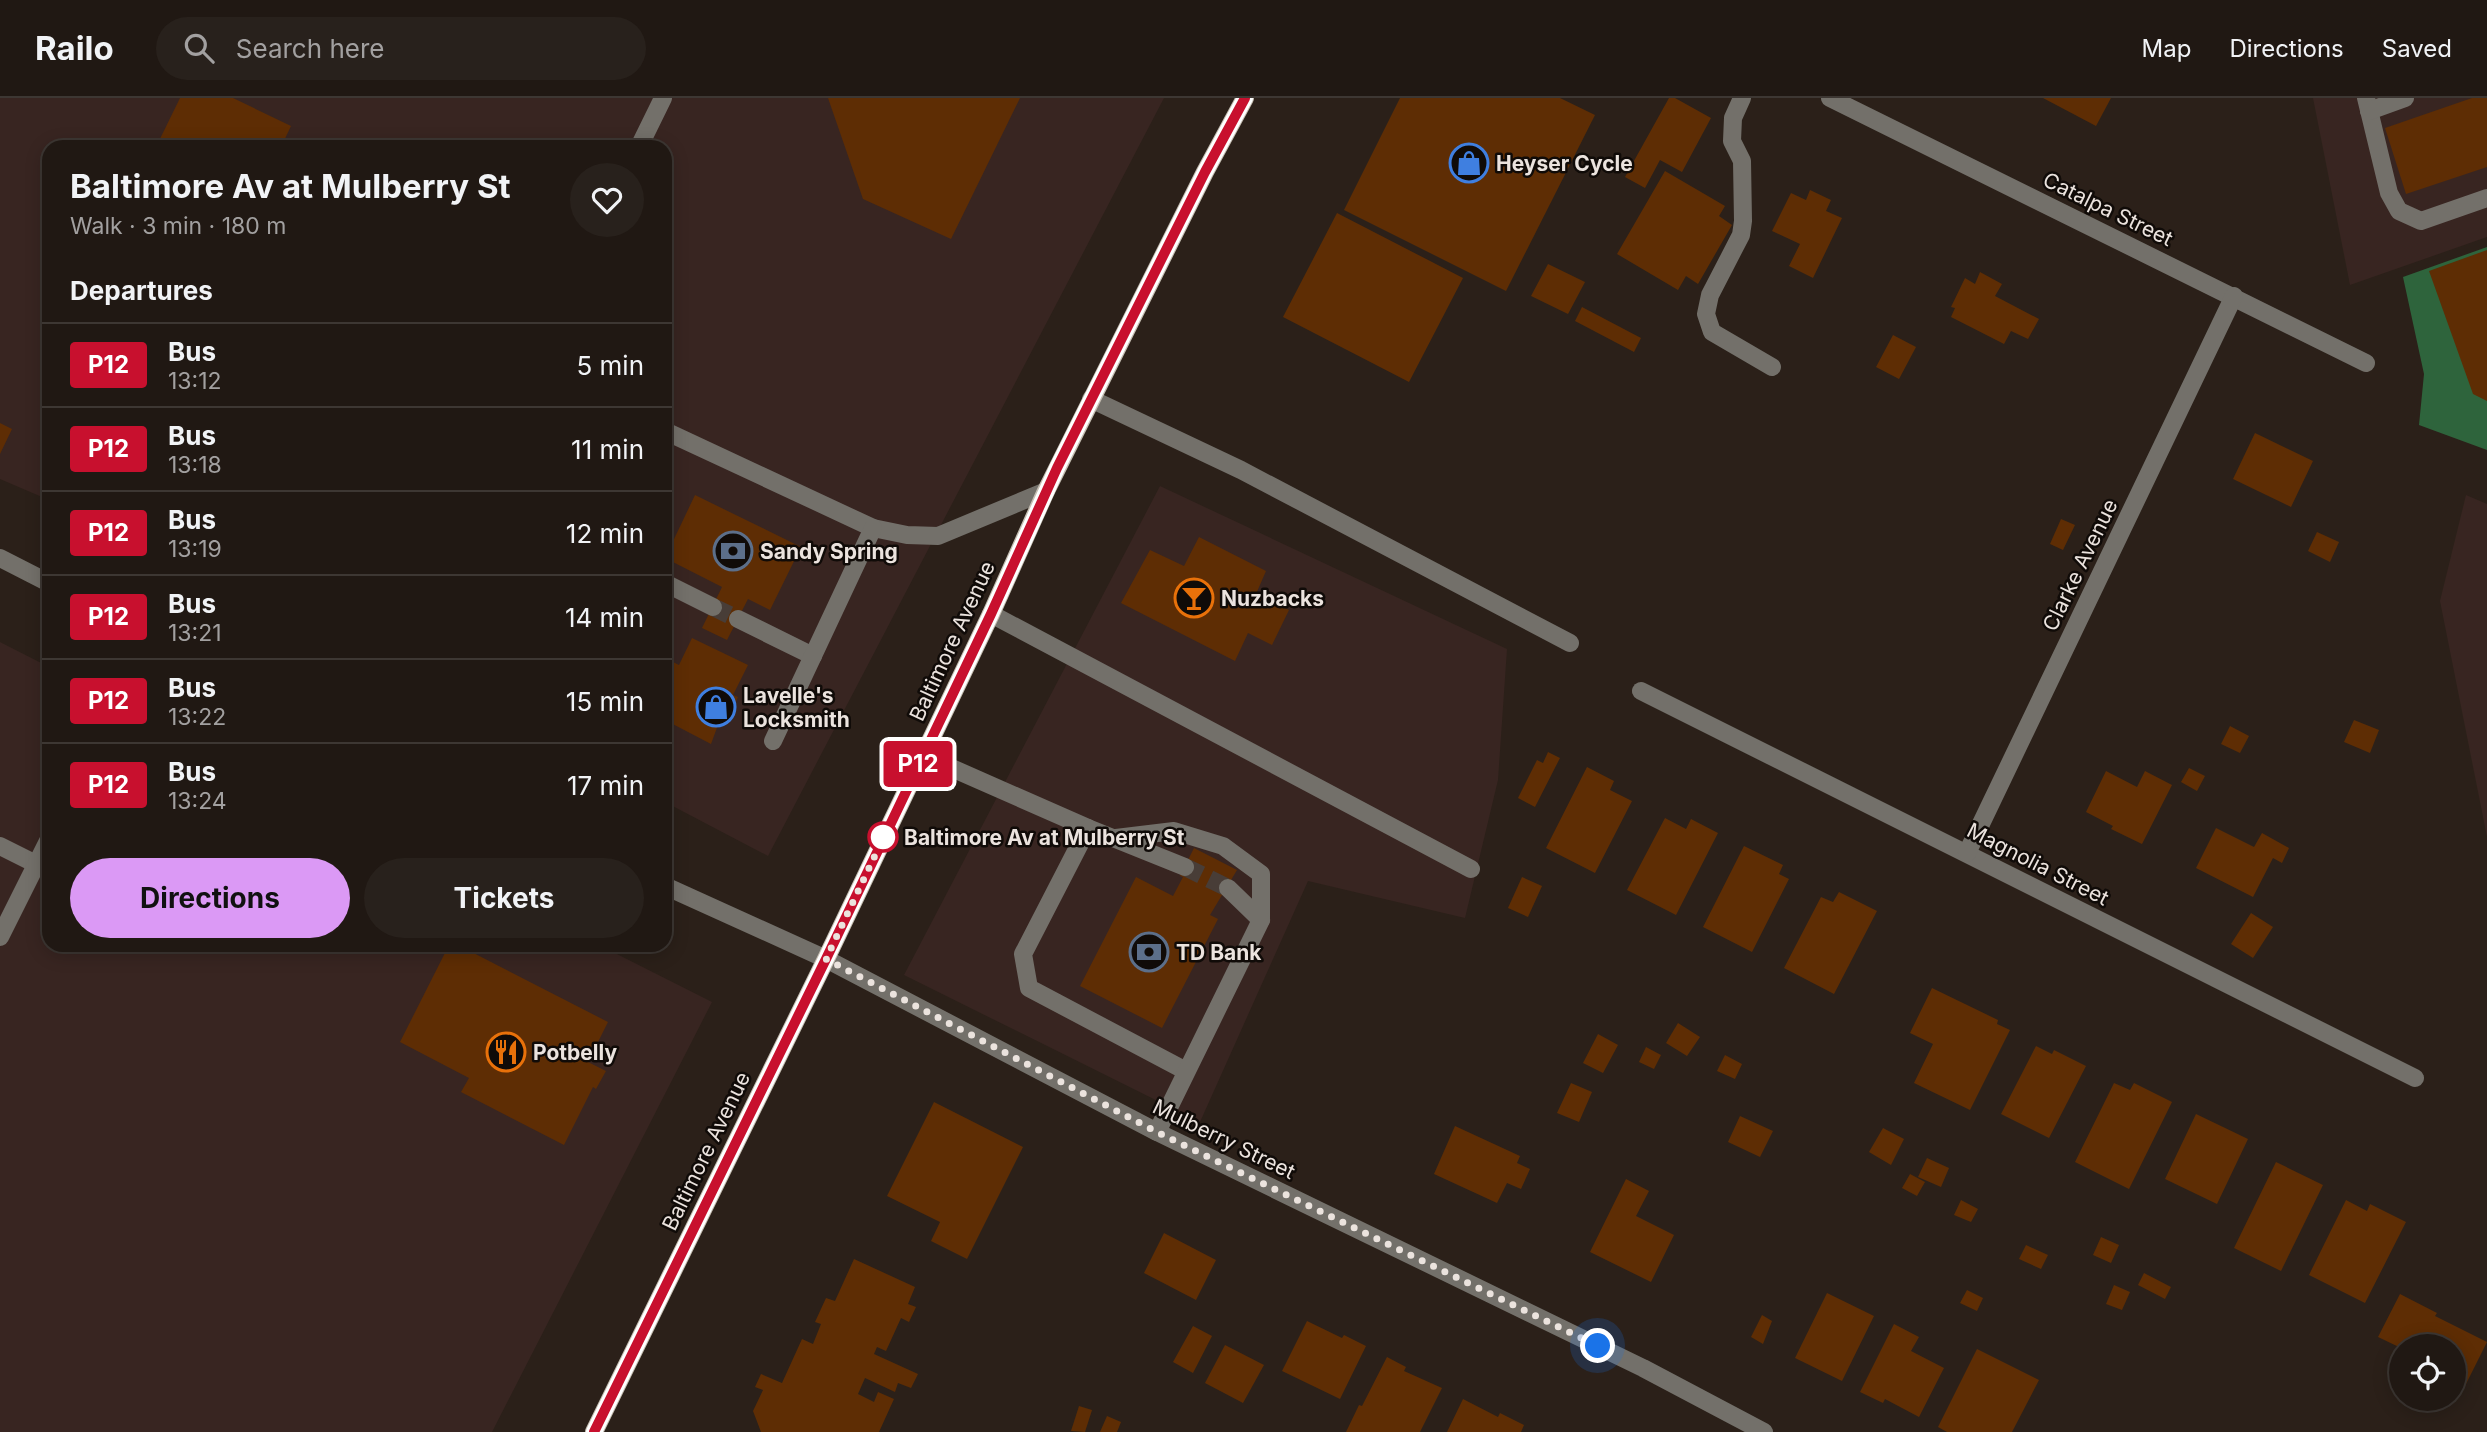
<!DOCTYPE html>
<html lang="en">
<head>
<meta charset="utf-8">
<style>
  body { margin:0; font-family:Inter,sans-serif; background:#28211c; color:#f1f3f6; height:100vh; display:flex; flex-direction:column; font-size:26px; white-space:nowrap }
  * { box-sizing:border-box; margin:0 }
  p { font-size:23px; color:#a2a0a0 }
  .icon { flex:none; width:38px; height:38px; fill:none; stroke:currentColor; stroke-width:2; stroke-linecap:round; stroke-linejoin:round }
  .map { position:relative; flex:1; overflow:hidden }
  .panel { position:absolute; left:42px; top:42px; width:630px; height:812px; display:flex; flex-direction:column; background:#201813; border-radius:21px; box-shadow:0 4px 18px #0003,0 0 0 2px #3d3733 }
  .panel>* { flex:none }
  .badge { padding:0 14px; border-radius:5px; font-size:24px; line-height:46px }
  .fabs { position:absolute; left:2389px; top:1236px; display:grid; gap:14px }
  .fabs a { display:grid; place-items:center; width:77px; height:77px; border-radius:50%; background:#201813; box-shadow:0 4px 18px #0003,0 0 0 2px #3d3733; font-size:35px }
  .you { position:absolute; width:35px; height:35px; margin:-18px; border:5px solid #fff; border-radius:50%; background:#1a73e8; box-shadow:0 0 0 10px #1a73e833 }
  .map>.badge { position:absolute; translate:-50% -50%; box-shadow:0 0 0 4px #fff }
  h2 { padding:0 28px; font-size:26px; line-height:63px }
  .round { display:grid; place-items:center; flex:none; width:74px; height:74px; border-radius:37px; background:#28211c }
  .summary { display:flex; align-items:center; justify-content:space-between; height:119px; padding:0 28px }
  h1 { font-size:33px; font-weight:700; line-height:52px }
  .action { display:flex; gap:14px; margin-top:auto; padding:14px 28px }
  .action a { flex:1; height:80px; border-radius:42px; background:#db99f5; color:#111; font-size:28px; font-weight:700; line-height:80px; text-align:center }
  .action a+a { background:#28211c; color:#f1f3f6 }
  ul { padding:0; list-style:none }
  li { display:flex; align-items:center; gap:21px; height:84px; padding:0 28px; border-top:2px solid #3d3733 }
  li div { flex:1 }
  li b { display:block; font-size:26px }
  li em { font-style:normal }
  li .badge { min-width:77px; font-weight:700; text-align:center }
  header { display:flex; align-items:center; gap:42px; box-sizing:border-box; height:98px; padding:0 35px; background:#201813; border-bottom:2px solid #3d3733 }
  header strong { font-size:33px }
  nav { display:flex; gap:38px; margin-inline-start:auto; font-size:24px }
  .search { width:490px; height:63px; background:#28211c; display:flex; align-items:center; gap:18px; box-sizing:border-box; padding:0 24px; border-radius:38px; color:#a2a0a0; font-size:26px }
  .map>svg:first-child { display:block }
  .commercial { fill:#382521 }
  .forest { fill:#2e643c }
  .building { fill:#5e2d04 }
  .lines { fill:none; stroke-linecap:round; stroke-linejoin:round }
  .minor-tunnel { stroke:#483d37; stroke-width:18; stroke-dasharray:18 9; stroke-linecap:butt }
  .minor { stroke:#73706a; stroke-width:18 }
  .major { stroke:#c5beb2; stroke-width:18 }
  .line-casing { stroke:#fff; stroke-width:16 }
  .line { stroke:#c8102e; stroke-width:10 }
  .walk { stroke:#ebe3de; stroke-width:7; stroke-dasharray:0 12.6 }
  .stop-dot { fill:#fff; stroke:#c8102e; stroke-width:3.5 }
  .labels { text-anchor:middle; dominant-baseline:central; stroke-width:5; stroke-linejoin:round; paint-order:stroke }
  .poi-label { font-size:21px; font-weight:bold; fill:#ebe3de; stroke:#100b08; text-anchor:start }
  .street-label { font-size:21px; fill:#ebe3de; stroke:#100b08 }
  .stop-label { font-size:21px; font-weight:bold; fill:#ebe3de; stroke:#100b08; text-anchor:start }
</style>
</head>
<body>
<header>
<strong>Railo</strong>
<div class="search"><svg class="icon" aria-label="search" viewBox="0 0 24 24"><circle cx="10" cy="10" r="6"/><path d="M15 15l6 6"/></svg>Search here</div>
<nav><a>Map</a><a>Directions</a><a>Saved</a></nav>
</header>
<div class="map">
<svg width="2487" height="1334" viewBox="0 0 2487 1334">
  <rect width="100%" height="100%" fill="#2b2019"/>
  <g class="commercial">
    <path d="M0,0H1164L768,758L665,704V49H49V402L0,381Z"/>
    <path d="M2313,0H2487V139L2350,187Z"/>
    <path d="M1160,388L1507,551L1498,682L1465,820L1308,783L1200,1024L904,877Z"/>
    <path d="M2466,397L2487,406V739L2440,503Z"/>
    <path d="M0,544L49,569V847H599L712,904L492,1334H0Z"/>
  </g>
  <path class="forest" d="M2487,149V352L2419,327L2424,276L2403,179Z"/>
  <g class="building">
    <path d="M180,0H233L291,28L281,49H156Z"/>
    <path d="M828,0H1020L951,141L863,101Z"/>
    <path d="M1400,0H1560L1595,17L1506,193L1344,112Z"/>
    <path d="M1669,0H1675L1711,20L1682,74L1660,62L1645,90L1625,79Z"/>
    <path d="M2043,0H2111L2096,28Z"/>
    <path d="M2472,0H2487V69L2406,96L2385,30Z"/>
    <path d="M1665,73L1725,108L1719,118L1732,127L1698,186L1686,178L1678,192L1617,156Z"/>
    <path d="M1810,92L1831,102L1826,113L1842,120L1813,180L1789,168L1800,146L1772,133L1791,95L1806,102Z"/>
    <path d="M1337,115L1463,180L1409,284L1283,219Z"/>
    <path d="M2487,152V303L2473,296L2429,173Z"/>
    <path d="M1548,166L1585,184L1568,216L1531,198Z"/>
    <path d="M1980,174L2002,186L1995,198L2039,221L2028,241L2011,233L2004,246L1951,219L1955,210L1951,209L1965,180L1975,186Z"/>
    <path d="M1582,209L1641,240L1634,254L1575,223Z"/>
    <path d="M1893,237L1916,249L1899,281L1876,269Z"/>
    <path d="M49,268V291L40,287Z"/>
    <path d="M0,325L12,331L0,356Z"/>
    <path d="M2255,335L2313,363L2291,409L2233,381Z"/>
    <path d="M695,397L801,449L770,512L748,501L727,542L702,530L722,489L665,460Z"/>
    <path d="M2061,421L2075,427L2063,452L2050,446Z"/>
    <path d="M2317,434L2339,444L2330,464L2308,453Z"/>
    <path d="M1199,439L1266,473L1256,496L1289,512L1272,547L1248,535L1235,563L1121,505L1150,452L1184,468Z"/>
    <path d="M692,540L748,567L733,597L738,599L729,619L722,616L711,646L665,622V560L679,567Z"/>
    <path d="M2354,622L2379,632L2370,655L2344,644Z"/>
    <path d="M2230,628L2249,638L2240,655L2221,646Z"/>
    <path d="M1548,654L1560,660L1535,709L1518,700L1537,662L1543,665Z"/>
    <path d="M1587,669L1614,683L1610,692L1632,703L1595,775L1546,750Z"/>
    <path d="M2189,670L2205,678L2197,693L2181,684Z"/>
    <path d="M2106,673L2137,689L2145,673L2172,687L2142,746L2111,731L2113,728L2086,714Z"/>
    <path d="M1665,720L1686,731L1691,721L1718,735L1676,817L1627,792Z"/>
    <path d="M2216,730L2254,749L2262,735L2289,750L2282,765L2273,760L2253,799L2196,770Z"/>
    <path d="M1744,748L1783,767L1779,776L1789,781L1752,854L1703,829Z"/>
    <path d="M1194,750L1237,772L1210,817L1218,821L1162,930L1080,888L1136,779L1173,798L1183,779L1180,778Z"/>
    <path d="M1522,779L1542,788L1528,819L1508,810Z"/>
    <path d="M1839,794L1877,813L1834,896L1784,870L1821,799L1833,804Z"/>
    <path d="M2251,815L2273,829L2253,860L2231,846Z"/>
    <path d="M449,847H458L608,924L588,964L606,973L596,991L593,989L564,1047L461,994L469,980L400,944Z"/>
    <path d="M1932,890L1998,922L1997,926L2010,932L1970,1012L1914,985L1933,946L1910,935Z"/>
    <path d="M1678,925L1700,939L1687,958L1666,945Z"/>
    <path d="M1598,936L1618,947L1603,975L1583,965Z"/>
    <path d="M2036,948L2052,956L2054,952L2086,968L2049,1040L2001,1016Z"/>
    <path d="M1646,949L1661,957L1654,971L1639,964Z"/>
    <path d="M1725,957L1742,966L1735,981L1717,973Z"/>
    <path d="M1571,985L1592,994L1579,1024L1557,1015Z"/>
    <path d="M2114,985L2130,992L2134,985L2172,1004L2129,1091L2075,1064Z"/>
    <path d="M934,1004L1023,1049L967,1161L931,1143L940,1124L887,1098Z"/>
    <path d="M2196,1016L2248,1041L2217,1106L2165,1081Z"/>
    <path d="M1740,1018L1773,1033L1760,1059L1728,1044Z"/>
    <path d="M1455,1028L1520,1058L1517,1065L1530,1071L1521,1091L1507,1085L1497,1105L1434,1076Z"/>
    <path d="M1883,1030L1904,1041L1891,1067L1869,1054Z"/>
    <path d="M1927,1060L1949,1070L1941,1089L1918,1079Z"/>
    <path d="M2276,1064L2323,1087L2281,1173L2234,1150Z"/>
    <path d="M1910,1076L1925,1084L1917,1098L1902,1090Z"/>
    <path d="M1626,1081L1649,1093L1636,1118L1674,1137L1651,1184L1590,1154Z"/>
    <path d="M1961,1102L1978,1111L1971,1124L1954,1117Z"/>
    <path d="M2346,1102L2367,1113L2370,1106L2406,1124L2365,1205L2309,1177Z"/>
    <path d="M1164,1135L1216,1162L1196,1202L1144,1175Z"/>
    <path d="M2101,1139L2119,1147L2111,1165L2093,1157Z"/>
    <path d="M2026,1147L2048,1157L2041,1171L2019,1161Z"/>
    <path d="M854,1161L915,1189L908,1206L916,1209L909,1224L901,1220L886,1253L877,1249L874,1256L918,1276L911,1290L898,1285L895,1294L865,1280L858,1296L874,1304L878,1294L894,1301L879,1334H761L753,1313L763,1292L755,1289L761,1276L782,1285L802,1241L813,1246L821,1226L815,1224L826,1200L835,1203Z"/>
    <path d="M2144,1175L2171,1189L2165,1201L2138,1187Z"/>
    <path d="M2114,1187L2130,1194L2122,1212L2106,1206Z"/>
    <path d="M1967,1192L1983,1200L1977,1213L1960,1205Z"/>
    <path d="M1827,1195L1874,1218L1842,1283L1795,1260Z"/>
    <path d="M2400,1196L2437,1215L2435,1218L2487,1244L2463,1292L2454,1288V1248H2401V1250L2378,1239Z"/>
    <path d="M1762,1217L1772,1223L1763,1246L1751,1239Z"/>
    <path d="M1307,1223L1342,1240L1344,1237L1366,1248L1340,1301L1282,1273Z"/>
    <path d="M1894,1226L1919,1239L1911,1253L1944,1270L1919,1319L1885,1301L1883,1305L1860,1294Z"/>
    <path d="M1193,1228L1212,1238L1193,1275L1173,1264Z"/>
    <path d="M1225,1247L1264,1267L1243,1305L1205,1285Z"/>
    <path d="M1977,1251L2039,1282L2012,1334H1947L1938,1329Z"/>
    <path d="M1387,1259L1406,1269L1404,1273L1442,1290L1420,1334H1346L1359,1307L1362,1308Z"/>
    <path d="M1463,1301L1498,1319L1500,1315L1524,1327L1521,1334H1447Z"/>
    <path d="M1079,1308L1092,1312L1085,1334L1071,1333Z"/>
    <path d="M1107,1318L1121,1324L1117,1334H1100Z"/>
  </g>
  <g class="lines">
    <g class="minor-tunnel">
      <path d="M713,509L738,521"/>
      <path d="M1185,769L1228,790"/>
    </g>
    <g class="minor">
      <path d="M1742,0L1733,20L1732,43L1742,63L1743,123L1741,137L1710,197L1706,216L1712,234L1772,269"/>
      <path d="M1830,0L2366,265"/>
      <path d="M2366,0L2389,95L2399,113L2421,123L2487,100"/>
      <path d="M2369,13L2405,0"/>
      <path d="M639,49L663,0"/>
      <path d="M1091,301L1241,372L1570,545"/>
      <path d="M665,333L873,430L907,437L938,438L1046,393"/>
      <path d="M0,460L49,485"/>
      <path d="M665,485L713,509"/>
      <path d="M991,516L1471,771"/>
      <path d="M738,521L813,558"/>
      <path d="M1641,593L2415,980"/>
      <path d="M773,643L873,430"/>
      <path d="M922,657L1088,730L1185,769"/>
      <path d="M1088,730L1023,856L1029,890L1186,973"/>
      <path d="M1116,740L1174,733L1223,748L1261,776V822"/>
      <path d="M0,748L36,766"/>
      <path d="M1967,755L2234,198"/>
      <path d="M665,788L826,861L1157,1034L1643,1270L1764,1334"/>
      <path d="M0,839L49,741"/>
      <path d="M1157,1034L1261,822L1228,790"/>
    </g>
    <path class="major" d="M594,1334L826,861L991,516L1046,393L1205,74L1245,0"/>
  </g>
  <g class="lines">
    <defs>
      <path id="line" d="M594,1334L826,861L991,516L1057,370L1205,74L1245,0"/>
    </defs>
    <use href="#line" class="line-casing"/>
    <use href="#line" class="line"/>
    <path class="walk" d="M883,739L887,732L826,861L1157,1034L1598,1248"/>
  </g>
  <defs>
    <symbol id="shop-ring" viewBox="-11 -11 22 22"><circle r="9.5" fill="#100b08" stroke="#3f7fe0" stroke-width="1.5"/><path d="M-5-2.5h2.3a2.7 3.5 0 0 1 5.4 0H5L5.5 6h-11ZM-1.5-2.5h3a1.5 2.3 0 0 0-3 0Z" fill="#3f7fe0"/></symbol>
    <symbol id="bank-ring" viewBox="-11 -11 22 22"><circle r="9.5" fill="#100b08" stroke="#5c6f8a" stroke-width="1.5"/><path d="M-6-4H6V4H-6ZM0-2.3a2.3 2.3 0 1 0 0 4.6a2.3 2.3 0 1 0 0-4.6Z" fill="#5c6f8a"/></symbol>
    <symbol id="bar-ring" viewBox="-11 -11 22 22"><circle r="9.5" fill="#100b08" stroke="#e8710a" stroke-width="1.5"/><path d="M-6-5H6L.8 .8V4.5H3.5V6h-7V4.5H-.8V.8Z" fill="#e8710a"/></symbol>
    <symbol id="restaurant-ring" viewBox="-11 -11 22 22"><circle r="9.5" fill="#100b08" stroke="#e8710a" stroke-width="1.5"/><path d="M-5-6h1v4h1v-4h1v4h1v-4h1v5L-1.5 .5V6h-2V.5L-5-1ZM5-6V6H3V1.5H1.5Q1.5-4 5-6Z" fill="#e8710a"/></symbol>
  </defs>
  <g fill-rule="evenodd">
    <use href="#shop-ring" x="1447" y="43" width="44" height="44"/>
    <use href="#bank-ring" x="711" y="431" width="44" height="44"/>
    <use href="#bar-ring" x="1172" y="478" width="44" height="44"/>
    <use href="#shop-ring" x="694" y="587" width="44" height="44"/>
    <use href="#bank-ring" x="1127" y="832" width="44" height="44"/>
    <use href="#restaurant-ring" x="484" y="932" width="44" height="44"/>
  </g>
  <circle class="stop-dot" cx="883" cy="739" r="14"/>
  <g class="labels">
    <g class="poi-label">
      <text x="1496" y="65">Heyser Cycle</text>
      <text x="760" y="453">Sandy Spring</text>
      <text x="1221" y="500">Nuzbacks</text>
      <text x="743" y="597">Lavelle's<tspan x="743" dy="24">Locksmith</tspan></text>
      <text x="1176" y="854">TD Bank</text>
      <text x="533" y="954">Potbelly</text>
    </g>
    <g class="street-label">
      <text transform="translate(2108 111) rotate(26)">Catalpa Street</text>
      <text transform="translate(2080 467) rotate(-64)">Clarke Avenue</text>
      <text transform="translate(952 543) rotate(-65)">Baltimore Avenue</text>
      <text transform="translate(2038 766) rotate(27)">Magnolia Street</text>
      <text transform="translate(1224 1041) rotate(26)">Mulberry Street</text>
      <text transform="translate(706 1053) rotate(-64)">Baltimore Avenue</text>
    </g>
    <g class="stop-label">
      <text x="904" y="739">Baltimore Av at Mulberry St</text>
    </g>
  </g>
</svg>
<div class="fabs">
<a><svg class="icon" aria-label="locate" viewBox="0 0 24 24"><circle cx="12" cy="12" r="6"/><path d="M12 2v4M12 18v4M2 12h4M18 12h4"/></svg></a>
</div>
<div class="you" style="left:1598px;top:1248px"></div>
<b class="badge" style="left:918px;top:666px;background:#c8102e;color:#fff">P12</b>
<section class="panel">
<div class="summary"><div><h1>Baltimore Av at Mulberry St</h1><p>Walk · 3 min · 180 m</p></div><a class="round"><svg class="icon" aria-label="heart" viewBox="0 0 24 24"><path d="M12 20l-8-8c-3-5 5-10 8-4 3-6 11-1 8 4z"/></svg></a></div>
<h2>Departures</h2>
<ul>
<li><span class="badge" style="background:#c8102e;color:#fff">P12</span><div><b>Bus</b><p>13:12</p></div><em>5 min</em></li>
<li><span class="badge" style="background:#c8102e;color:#fff">P12</span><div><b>Bus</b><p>13:18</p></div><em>11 min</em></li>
<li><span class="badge" style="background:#c8102e;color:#fff">P12</span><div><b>Bus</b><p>13:19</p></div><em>12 min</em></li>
<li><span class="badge" style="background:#c8102e;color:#fff">P12</span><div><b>Bus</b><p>13:21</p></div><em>14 min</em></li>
<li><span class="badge" style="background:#c8102e;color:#fff">P12</span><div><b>Bus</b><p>13:22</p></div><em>15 min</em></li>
<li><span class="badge" style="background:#c8102e;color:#fff">P12</span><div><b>Bus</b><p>13:24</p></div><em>17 min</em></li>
</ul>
<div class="action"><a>Directions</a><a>Tickets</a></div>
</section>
</div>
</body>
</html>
